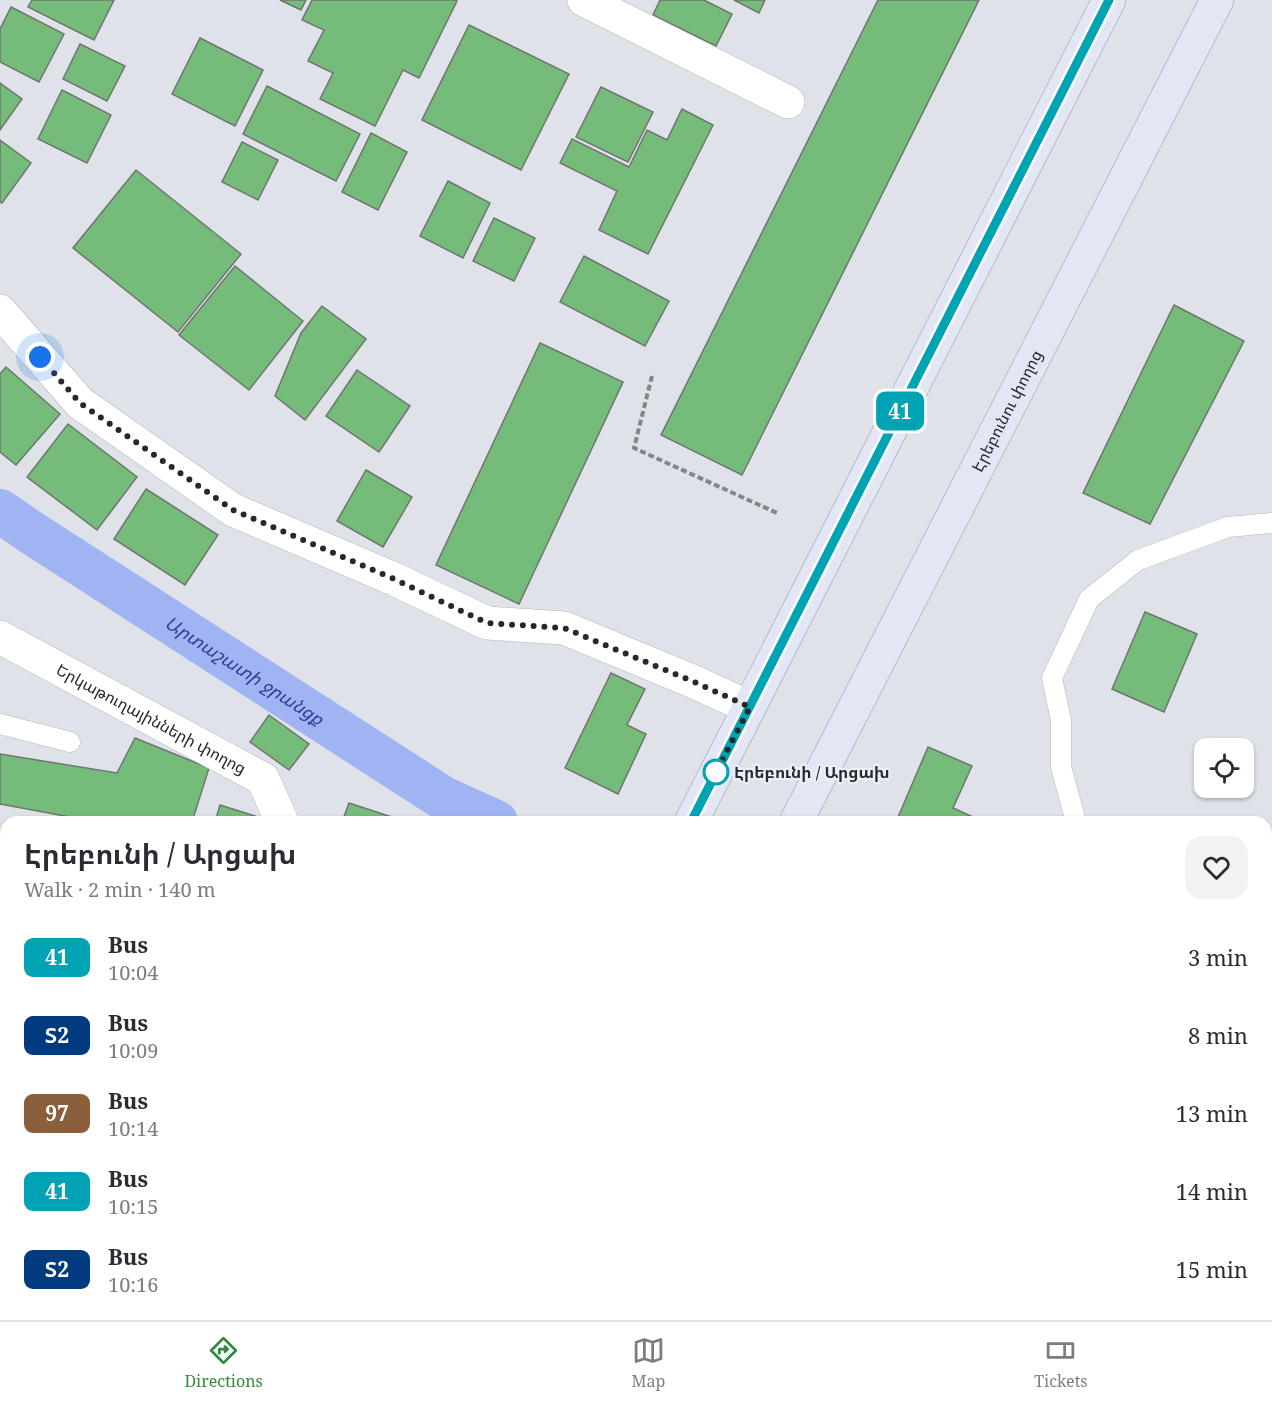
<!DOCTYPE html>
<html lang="en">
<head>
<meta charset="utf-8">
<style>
  body { margin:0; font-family:"Noto Serif","Noto Sans Armenian",serif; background:#f2f2f3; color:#2b2b33; height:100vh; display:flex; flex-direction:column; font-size:22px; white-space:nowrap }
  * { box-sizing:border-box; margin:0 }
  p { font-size:20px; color:#7c7c81 }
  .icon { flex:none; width:33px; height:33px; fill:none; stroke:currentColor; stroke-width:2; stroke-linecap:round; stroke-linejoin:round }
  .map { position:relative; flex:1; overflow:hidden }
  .drawer { position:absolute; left:0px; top:816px; width:1272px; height:504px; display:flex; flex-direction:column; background:#fff; border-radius:18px 18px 0 0; box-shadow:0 2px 4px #0004 }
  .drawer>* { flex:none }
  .badge { padding:0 12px; border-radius:9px; font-size:21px; line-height:39px }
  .tools { position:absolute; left:1194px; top:738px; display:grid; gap:12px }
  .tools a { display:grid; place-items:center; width:60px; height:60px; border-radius:12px; background:#fff; box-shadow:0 2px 4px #0004; font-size:30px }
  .you { position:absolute; width:30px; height:30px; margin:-15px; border:4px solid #fff; border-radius:50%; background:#1a73e8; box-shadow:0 0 0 9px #1a73e833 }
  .map>.badge { position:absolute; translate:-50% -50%; box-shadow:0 0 0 3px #fff }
  .round { display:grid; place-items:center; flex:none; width:63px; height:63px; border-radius:18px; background:#f2f2f3 }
  .head { display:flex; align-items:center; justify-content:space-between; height:102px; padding:0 24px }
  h1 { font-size:28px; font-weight:700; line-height:45px }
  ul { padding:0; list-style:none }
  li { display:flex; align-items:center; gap:18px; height:78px; padding:0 24px }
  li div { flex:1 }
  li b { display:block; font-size:22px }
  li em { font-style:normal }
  li .badge { min-width:66px; font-weight:700; text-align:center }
  .tabs { display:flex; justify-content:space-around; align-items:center; height:84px; border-top:2px solid #e1e1e2; background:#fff; font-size:16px; color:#7c7c81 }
  .tabs a { display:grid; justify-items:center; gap:3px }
  .tabs .active { color:#2d8b3d }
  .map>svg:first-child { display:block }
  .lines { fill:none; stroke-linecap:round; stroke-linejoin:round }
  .canal { stroke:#a0b3f2; stroke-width:44 }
  .building { fill:#75bc7b; stroke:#6f756f; stroke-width:1.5 }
  .lane-casing { stroke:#b5b7be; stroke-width:21 }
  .street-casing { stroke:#b5b7be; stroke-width:34 }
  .primary-casing { stroke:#9499aa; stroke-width:34 }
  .path { stroke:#84868b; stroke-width:4; stroke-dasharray:6 3; stroke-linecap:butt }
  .lane { stroke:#fff; stroke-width:20 }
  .street { stroke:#fff; stroke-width:33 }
  .primary { stroke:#e2e6f5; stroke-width:33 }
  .line-casing { stroke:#fff; stroke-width:14 }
  .line { stroke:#00a3b4; stroke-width:9 }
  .walk { stroke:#27282b; stroke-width:6; stroke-dasharray:0 10.8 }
  .stop-dot { fill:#fff; stroke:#00a3b4; stroke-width:3 }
  .labels { text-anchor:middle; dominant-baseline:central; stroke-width:4.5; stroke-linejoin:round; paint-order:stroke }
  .street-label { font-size:16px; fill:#27282b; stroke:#eceff7 }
  .stop-label { font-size:16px; font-weight:bold; fill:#27282b; stroke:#eceff7; text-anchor:start }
  .water-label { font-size:18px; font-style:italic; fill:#2f3d96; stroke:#eceff7 }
</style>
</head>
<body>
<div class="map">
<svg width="1272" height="1320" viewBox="0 0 1272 1320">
  <rect width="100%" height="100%" fill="#dfe2e9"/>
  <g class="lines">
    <g class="canal">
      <path id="s1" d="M0,511L29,531L443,798L496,822"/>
      <path d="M1266,984L1272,985"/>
    </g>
  </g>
  <g class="building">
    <path d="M32,0H114L94,40L28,7Z"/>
    <path d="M280,0H306L301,10Z"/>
    <path d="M312,0H455L457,1L419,78L403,70L375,126L320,99L333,73L308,61L324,30L302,20Z"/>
    <path d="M660,0H704L732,14L716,46L653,15Z"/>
    <path d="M734,0H765L759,13Z"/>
    <path d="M878,0H979L742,475L661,435Z"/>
    <path d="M11,7L64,34L39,82L0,62V29Z"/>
    <path d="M469,25L569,74L521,170L422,120Z"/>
    <path d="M200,38L263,70L235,126L172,94Z"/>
    <path d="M80,44L125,66L107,101L63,79Z"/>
    <path d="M0,83L22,99L0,130Z"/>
    <path d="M267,86L360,134L336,181L243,134Z"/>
    <path d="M601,87L653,112L628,162L576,137Z"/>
    <path d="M62,90L111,115L87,163L38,139Z"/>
    <path d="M682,109L713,125L648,254L599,230L617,191L560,163L572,139L629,167L647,130L667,140Z"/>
    <path d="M371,133L407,152L378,210L342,192Z"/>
    <path d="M0,140L31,163L2,203L0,202Z"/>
    <path d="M242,142L278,160L258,200L222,182Z"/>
    <path d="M136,170L241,254L178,332L73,248Z"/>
    <path d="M448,181L490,203L463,258L420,236Z"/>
    <path d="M494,218L535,238L514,281L473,261Z"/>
    <path d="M584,256L669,301L645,346L560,302Z"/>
    <path d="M235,266L303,321L249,390L179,335Z"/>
    <path d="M1174,305L1244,341L1150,524L1083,493Z"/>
    <path d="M322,306L366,339L305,420L275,396L301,333Z"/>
    <path d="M540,343L623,382L519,604L436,565Z"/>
    <path d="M6,367L60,414L16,465L0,452V374Z"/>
    <path d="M357,370L410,406L379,452L326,416Z"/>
    <path d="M68,424L137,477L97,530L27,477Z"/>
    <path d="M366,470L412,497L383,547L337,521Z"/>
    <path d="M146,489L218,535L185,585L114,539Z"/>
    <path d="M1145,612L1197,634L1164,712L1112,689Z"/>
    <path d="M611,673L645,689L627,725L646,734L618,794L565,768Z"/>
    <path d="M269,715L309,744L289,770L250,742Z"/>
    <path d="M135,738L209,768L192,822H97L0,804V754L117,773Z"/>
    <path d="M928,747L972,766L953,808L984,822H896Z"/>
    <path d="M349,803L395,818L394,822H342Z"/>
    <path d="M220,805L255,816L253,822H215Z"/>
    <path d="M1266,1007L1272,1009V1048L1266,1068Z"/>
    <path d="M0,1009L6,1010V1099L0,1098Z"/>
    <path d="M280,1314H345V1320H279Z"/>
    <path d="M487,1314H612L629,1316V1320H486Z"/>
    <path d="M774,1314H824L821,1320H787Z"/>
    <path d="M830,1314H890L902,1320H827Z"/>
  </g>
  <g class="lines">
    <defs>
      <g id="lane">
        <path d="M0,724L70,742"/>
        <path d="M1076,822L1061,767V720L1052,678L1089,599L1138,560L1228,527L1272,523"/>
        <path d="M1266,1100L1272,1102"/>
        <path d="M0,1147L6,1149"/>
      </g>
      <g id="street">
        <path d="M584,0L788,102"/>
        <path d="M0,311L80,403L233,510L394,579L487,623L564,628L692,681L749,707"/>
        <path id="s2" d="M0,637L263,779L282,822"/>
      </g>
      <g id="primary">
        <path d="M691,822L1109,0"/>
        <path id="s3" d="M796,822L1217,0"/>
        <path d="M0,851L6,852"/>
        <path d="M0,945L6,946"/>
        <path d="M1266,1279L1272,1282"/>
        <path d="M1105,1314L1117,1320"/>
      </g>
    </defs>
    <use href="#lane" class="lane-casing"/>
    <use href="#street" class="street-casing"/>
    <use href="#primary" class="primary-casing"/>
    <path class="path" d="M652,376L634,448L777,513"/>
    <use href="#lane" class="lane"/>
    <use href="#street" class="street"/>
    <use href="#primary" class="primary"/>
  </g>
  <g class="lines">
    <defs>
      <path id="line" d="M691,822L1109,0"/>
    </defs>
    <use href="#line" class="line-casing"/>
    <use href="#line" class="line"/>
    <path class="walk" d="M40,357L80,403L233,510L394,579L487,623L564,628L692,681L750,707L716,772"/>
  </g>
  <circle class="stop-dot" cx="716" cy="772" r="12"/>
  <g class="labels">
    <g class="street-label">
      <text stroke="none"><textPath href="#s3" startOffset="462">Էրեբունու փողոց</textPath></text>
      <text stroke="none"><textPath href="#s2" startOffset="172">Երկաթուղայինների փողոց</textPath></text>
    </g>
    <g class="stop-label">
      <text x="734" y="772">Էրեբունի / Արցախ</text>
    </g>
    <g class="water-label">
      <text stroke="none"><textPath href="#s1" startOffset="292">Արտաշատի ջրանցք</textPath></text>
    </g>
  </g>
</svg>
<div class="tools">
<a><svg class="icon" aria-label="locate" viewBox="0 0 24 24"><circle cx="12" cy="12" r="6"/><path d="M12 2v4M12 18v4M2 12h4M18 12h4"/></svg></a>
</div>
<div class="you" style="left:40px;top:357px"></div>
<b class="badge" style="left:900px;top:411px;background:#00a3b4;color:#fff">41</b>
<section class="drawer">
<div class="head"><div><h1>Էրեբունի / Արցախ</h1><p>Walk · 2 min · 140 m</p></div><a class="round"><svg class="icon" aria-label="heart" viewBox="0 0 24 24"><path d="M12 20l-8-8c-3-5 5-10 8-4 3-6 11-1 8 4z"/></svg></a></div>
<ul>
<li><span class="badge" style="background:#00a3b4;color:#fff">41</span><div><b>Bus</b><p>10:04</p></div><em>3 min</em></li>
<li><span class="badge" style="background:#003b80;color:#fff">Տ2</span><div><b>Bus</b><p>10:09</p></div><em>8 min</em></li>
<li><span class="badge" style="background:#8b5e3c;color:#fff">97</span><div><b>Bus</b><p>10:14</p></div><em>13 min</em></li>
<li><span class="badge" style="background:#00a3b4;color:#fff">41</span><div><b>Bus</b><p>10:15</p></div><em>14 min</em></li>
<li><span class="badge" style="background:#003b80;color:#fff">Տ2</span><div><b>Bus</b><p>10:16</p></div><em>15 min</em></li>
</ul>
</section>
</div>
<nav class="tabs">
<a class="active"><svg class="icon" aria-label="directions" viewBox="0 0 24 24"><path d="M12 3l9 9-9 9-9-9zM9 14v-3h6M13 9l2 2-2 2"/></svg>Directions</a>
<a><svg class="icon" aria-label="map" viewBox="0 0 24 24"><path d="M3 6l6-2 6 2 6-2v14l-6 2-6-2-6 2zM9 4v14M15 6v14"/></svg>Map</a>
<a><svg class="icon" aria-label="tickets" viewBox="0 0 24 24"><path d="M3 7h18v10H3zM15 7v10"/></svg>Tickets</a>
</nav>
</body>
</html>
